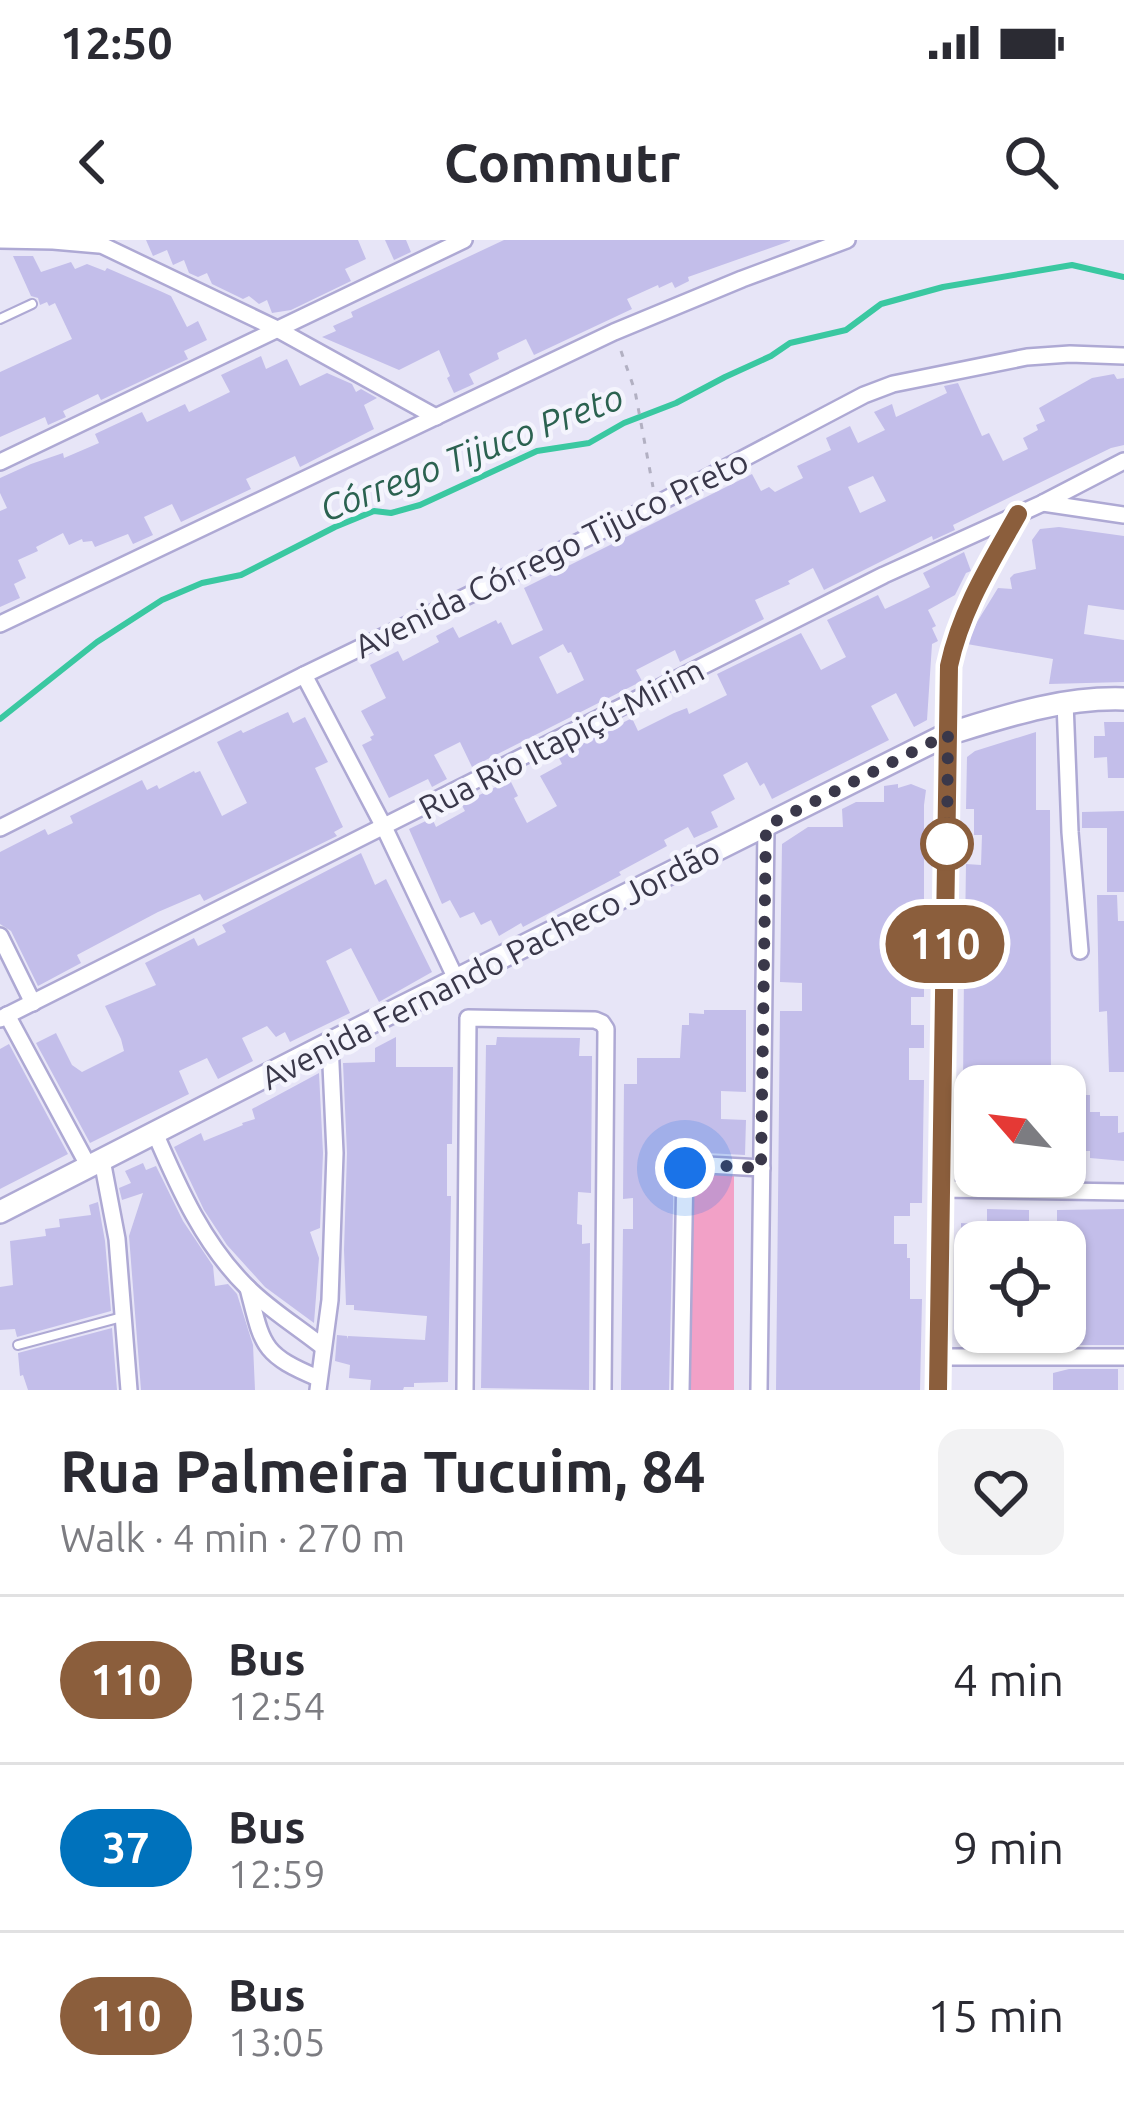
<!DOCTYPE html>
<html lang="en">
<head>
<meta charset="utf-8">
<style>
  body { margin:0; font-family:Ubuntu,sans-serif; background:#f2f2f3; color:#2b2b33; height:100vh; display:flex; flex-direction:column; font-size:45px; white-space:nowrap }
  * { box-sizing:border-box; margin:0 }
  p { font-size:39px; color:#7c7c81 }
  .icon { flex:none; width:66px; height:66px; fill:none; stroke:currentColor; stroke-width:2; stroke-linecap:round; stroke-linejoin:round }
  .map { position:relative; height:1150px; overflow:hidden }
  .side { display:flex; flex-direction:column; background:#fff; flex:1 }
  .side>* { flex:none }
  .badge { padding:0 24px; border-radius:39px; font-size:42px; line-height:78px }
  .needle { width:78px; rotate:298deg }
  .buttons { position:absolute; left:954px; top:825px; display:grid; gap:24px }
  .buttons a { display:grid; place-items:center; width:132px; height:132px; border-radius:24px; background:#fff; box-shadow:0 3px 9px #0004; font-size:60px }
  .you { position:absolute; width:60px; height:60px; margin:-30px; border:9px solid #fff; border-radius:50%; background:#1a73e8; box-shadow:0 0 0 18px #1a73e833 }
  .map>.badge { position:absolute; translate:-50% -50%; box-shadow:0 0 0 6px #fff }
  .round { display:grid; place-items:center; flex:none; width:126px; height:126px; border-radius:24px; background:#f2f2f3 }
  .overview { display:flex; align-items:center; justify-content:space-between; height:204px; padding:0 60px }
  h1 { font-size:57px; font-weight:700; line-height:90px }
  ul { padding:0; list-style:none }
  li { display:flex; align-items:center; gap:36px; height:168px; padding:0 60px; border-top:3px solid #e1e1e2 }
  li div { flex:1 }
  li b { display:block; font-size:45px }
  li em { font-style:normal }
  li .badge { min-width:132px; font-weight:700; text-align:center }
  .status { display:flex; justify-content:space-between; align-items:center; height:84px; padding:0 60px; background:#fff; direction:ltr }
  .status svg { height:33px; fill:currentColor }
  header { display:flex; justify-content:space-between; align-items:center; height:156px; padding:0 60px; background:#fff; font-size:54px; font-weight:700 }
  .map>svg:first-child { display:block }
  .green { fill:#f2a1c7 }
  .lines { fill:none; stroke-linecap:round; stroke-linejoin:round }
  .stream { stroke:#3ac8a1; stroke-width:6 }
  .building { fill:#c3beea; fill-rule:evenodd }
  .service-casing { stroke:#aea9d4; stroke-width:12 }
  .minor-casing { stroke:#aea9d4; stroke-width:20 }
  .tertiary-casing { stroke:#aea9d4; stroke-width:26 }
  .path { stroke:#b2b0c2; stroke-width:3; stroke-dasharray:6 9; stroke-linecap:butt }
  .service { stroke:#fff; stroke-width:8 }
  .minor { stroke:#fff; stroke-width:15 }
  .tertiary { stroke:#fff; stroke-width:21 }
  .line-casing { stroke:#fff; stroke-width:27 }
  .line { stroke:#8b5e3c; stroke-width:18 }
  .walk { stroke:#3a384a; stroke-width:12; stroke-dasharray:0 21.6 }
  .stop-dot { fill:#fff; stroke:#8b5e3c; stroke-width:6 }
  .labels { text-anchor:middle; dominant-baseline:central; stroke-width:9; stroke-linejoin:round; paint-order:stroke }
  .street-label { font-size:33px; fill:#3a384a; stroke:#f4f4fd }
  .water-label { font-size:36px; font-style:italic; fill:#2b6250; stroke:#f4f4fd }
</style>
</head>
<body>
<div class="status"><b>12:50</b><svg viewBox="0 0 49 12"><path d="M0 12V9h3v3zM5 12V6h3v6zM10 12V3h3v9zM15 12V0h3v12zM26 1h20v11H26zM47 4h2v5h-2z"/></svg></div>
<header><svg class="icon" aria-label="back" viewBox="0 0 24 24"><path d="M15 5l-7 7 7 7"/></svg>Commutr<svg class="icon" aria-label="search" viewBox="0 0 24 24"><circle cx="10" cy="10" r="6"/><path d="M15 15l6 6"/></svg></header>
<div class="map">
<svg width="1124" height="1150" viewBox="0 0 1124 1150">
  <rect width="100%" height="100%" fill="#e7e5f7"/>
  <path class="green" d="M688,931H734V1150H686Z"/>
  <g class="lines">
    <path class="stream" d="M0,479L97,402L162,360L202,343L241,335L335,287L374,271L391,273L420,265L537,211L589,203L624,183L676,163L725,137L771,116L790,103L846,90L881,64L943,47L1072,25L1124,37"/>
  </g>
  <g class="building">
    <path d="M146,0H358L366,19L345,29L351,41L291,70L272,73L267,60L259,64L249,56L243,59L212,44L207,33L198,37L189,33L184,20L173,25L167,10L153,16Z"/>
    <path d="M385,0H406L411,12L394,20Z"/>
    <path d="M504,0H790V1L688,37L689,41L675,48L672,42L659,48L658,45L627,59L632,69L534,115L526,99L497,113L499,119L469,134L474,144L454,153L447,138L450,136L439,110L399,130L322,97L336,91L333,86L353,77L351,72Z"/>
    <path d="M13,16H33L41,32L71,22L75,29L87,24L105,31L107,28L160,51L171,56L187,87L198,81L207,100L184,111L188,119L101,160L98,154L63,171L66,177L48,185L45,177L0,197V132L72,99L55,63L49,66L47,62L40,65L38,58L31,56Z"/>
    <path d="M261,116L266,129L287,119L300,146L327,133L352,144L356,152L361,149L377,158L364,165L374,189L300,227L295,216L246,239L251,249L181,282L172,264L144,277L153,295L133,304L128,294L95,307L92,301L83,302L82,299L69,305L63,293L36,307L38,311L18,320L26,338L14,344L20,358L0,367V271L7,268L0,253V238L31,224L63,213L64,218L99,203L95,194L142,172L147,182L185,164L189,172L230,152L221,135Z"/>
    <path d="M1114,134L1117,139L1124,138V205L1111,208L953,285L955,290L933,300L932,296L824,350L813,328L788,341L790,344L755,360L764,379L680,422L675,410L636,430L642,441L472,527L460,502L434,515L447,539L432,547L428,539L389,558L362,505L372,500L370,497L374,495L361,471L386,458L370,425L398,411L403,421L439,402L436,396L453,387L459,398L496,380L498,384L501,382L512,405L543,390L524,348L752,234L761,251L769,247L775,252L803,238L797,226L831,210L826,198L850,186L858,203L885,190L874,172L892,164L896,177L947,153L944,146L958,143L982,196L989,193L1003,221L1028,209L1023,198L1038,190L1036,185L1045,181L1039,168L1092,138ZM873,236L886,261L860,273L848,247ZM563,404L568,413L571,412L584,440L557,454L539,417Z"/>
    <path d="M1059,287L1124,296V370L1088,365L1084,394L1124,400V442L1049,444L1053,419L967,404L977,382L998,348L1012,349L1010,338L1014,334L1036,329L1032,300L1040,289Z"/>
    <path d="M964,312L971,331L966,333L955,355L928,370L936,386L932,388L938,401L932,404L927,480L914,487L896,453L871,466L889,500L772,559L764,543L760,546L747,522L723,535L735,559L711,572L718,587L694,598L688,587L664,600L667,606L619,632L621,635L523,687L521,683L499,696L491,680L481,685L474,672L460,678L450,660L442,664L409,589L432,578L436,587L465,571L461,564L510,540L518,556L514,558L527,583L557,566L540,536L562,524L558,516L632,478L638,491L674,473L687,468L689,474L727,455L717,434L801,393L821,430L846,417L827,380L878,355L885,369L906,359L930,347L923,333Z"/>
    <path d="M288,472L293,483L305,477L328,522L315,528L343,587L334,592L337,596L204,661L200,654L158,672L77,715L81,723L38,746L11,691L0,684V612L45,589L48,595L73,583L70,576L142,540L147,550L157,545L159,549L194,531L195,533L200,531L222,576L247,563L217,502L241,490L243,493Z"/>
    <path d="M1104,482H1124V538H1108L1107,517L1094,518V496H1105Z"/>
    <path d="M1036,492V570H1050L1051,844L963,846L964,734H972L973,692H965L966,624L981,625L982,595H974V569H966L967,517L975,511Z"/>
    <path d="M898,544V548L911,544L926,550L924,565V757H911V785H924V808H909V840H924L922,963H910V976H894V1004H907V1018H910V1059H922L920,1150H776L780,771H802V743L780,742L782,604L808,587H843L842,569L856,562H884V546Z"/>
    <path d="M1124,571V652H1107V588H1082V572Z"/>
    <path d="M361,613L375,645L386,639L432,732L379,762L351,708L326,721L350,773L290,802L285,792L276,797L267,786L242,798L253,821L218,839L207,818L179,831L189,854L90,903L36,803L56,793L72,825L82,832L124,811L121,799L105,766L156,745L145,723L194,698L198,706L226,692L222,685Z"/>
    <path d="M1097,655H1117L1118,681H1124V832H1109L1107,771L1099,772Z"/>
    <path d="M704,770H746V852L721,851V879L746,880L745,915L688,912L674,921L669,1150H621L623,989H633V958L623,959L624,844H637V818H680L682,785H689V773L704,774Z"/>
    <path d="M396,797V827H453L452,904H447V956H451L448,1142L414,1143V1147H404L403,1150H370L371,1140L349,1138L350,1125L335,1121L337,1095L347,1096L348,1099V1096L425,1100L427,1076L354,1070V1065H346L344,1010L347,913L343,823L375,822V808Z"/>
    <path d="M497,797L580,798L579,816H592L591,953L578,952L577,984L582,985V1004L590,1003L589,1150L481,1148L486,805H496Z"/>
    <path d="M9,804L68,914L0,949V809Z"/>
    <path d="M319,833L323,913L320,988L310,992L319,1018L314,1083L265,1047L227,1005L204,970L174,907L201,893L204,901L243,885L242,883L255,879L252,869Z"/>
    <path d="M1065,844H1081V855H1090V872H1100V876H1118V893L1124,892V921L1090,918V911H1065Z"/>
    <path d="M143,923L146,930L156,926L183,981L213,1026L215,1046L228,1044L237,1054L253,1105L255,1150H141L129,996L143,953L122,960L119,948L131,943L125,931Z"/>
    <path d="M98,962L105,1001L111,1071L17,1097L15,1089L0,1090V1047L13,1045L10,1001L46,996L45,989L60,987L59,979L91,975L89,965Z"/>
    <path d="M987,969L1029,970V983H1057V970L1124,969V1105H1057V1092H1065V1002H1002L1003,986L987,985Z"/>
    <path d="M961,983L975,984V1073H961Z"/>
    <path d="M112,1088L117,1150H28L23,1135L20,1136L18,1113Z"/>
    <rect x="1006" y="1092" width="22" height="13"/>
    <path d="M1069,1129H1118V1150H1053V1133Z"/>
  </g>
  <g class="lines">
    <defs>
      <g id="service">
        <path d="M0,79L32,64"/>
        <path d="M18,1105L122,1077"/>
      </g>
      <g id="minor">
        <path d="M0,0L53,1L99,5"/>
        <path d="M91,0L275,88L436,177"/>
        <path d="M0,222L464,0"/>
        <path d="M1043,263L1124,275"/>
        <path d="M0,384L614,92L742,39L847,0"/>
        <path d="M304,435L384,587L457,741"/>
        <path d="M1065,462L1070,592L1080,711"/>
        <path d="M0,588L304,435L657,264L864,155L893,144L1027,117L1070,114L1124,116"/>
        <path d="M0,696L33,763"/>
        <path d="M7,775L89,927"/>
        <path d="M0,779L884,335L1043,263L1124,221"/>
        <path d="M155,893C179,949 204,1005 248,1048C270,1070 298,1087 323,1107"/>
        <path d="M102,920L117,999L129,1150"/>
        <path d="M941,949L1124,952"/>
        <path d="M248,1048C263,1106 261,1114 318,1138"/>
        <path d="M938,1117H1124"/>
        <path d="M318,1150L330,1060L335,913L330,803"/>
        <path d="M465,1150L468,778L595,780L602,783L606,789L603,1150"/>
        <path d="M681,1150L685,926L689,924L762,928"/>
        <path d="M759,1150L766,586"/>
        <path d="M938,1150L949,426C961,370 989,324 1018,275"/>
      </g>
      <path id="tertiary" d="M0,972L330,803L948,494C1006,476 1062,457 1124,459"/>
    </defs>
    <use href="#service" class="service-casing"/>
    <use href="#minor" class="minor-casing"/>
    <use href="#tertiary" class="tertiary-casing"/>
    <path class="path" d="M621,111L635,151L653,247"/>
    <use href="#service" class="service"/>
    <use href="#minor" class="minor"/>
    <use href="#tertiary" class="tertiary"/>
  </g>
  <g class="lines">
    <defs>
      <path id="line" d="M938,1150L949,426C961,370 990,324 1018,274"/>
    </defs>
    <use href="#line" class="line-casing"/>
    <use href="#line" class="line"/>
    <path class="walk" d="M685,928L689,924L761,928L766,586L948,494L947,604"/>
  </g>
  <circle class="stop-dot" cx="947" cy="604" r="24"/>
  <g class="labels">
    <g class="street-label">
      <text transform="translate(551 313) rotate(-26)">Avenida Córrego Tijuco Preto</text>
      <text transform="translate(561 498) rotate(-27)">Rua Rio Itapiçú-Mirim</text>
      <text transform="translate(490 724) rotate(-27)">Avenida Fernando Pacheco Jordão</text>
    </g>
    <g class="water-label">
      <text transform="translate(471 212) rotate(-21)">Córrego Tijuco Preto</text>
    </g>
  </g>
</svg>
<div class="buttons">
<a><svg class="needle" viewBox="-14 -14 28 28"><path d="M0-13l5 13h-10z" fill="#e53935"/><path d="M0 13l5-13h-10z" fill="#7c7c81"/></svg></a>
<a><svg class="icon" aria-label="locate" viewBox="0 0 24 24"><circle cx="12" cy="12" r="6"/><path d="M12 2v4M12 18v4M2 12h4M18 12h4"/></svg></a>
</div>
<div class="you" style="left:685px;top:928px"></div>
<b class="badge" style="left:945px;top:704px;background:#8b5e3c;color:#fff">110</b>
</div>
<section class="side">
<div class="overview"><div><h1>Rua Palmeira Tucuim, 84</h1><p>Walk · 4 min · 270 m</p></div><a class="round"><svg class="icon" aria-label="heart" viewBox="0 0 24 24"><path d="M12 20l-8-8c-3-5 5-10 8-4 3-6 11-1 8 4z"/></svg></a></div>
<ul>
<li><span class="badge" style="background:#8b5e3c;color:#fff">110</span><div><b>Bus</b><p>12:54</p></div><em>4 min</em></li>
<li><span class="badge" style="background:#0072bc;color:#fff">37</span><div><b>Bus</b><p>12:59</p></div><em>9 min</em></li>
<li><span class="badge" style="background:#8b5e3c;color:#fff">110</span><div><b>Bus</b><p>13:05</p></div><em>15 min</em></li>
</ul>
</section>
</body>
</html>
